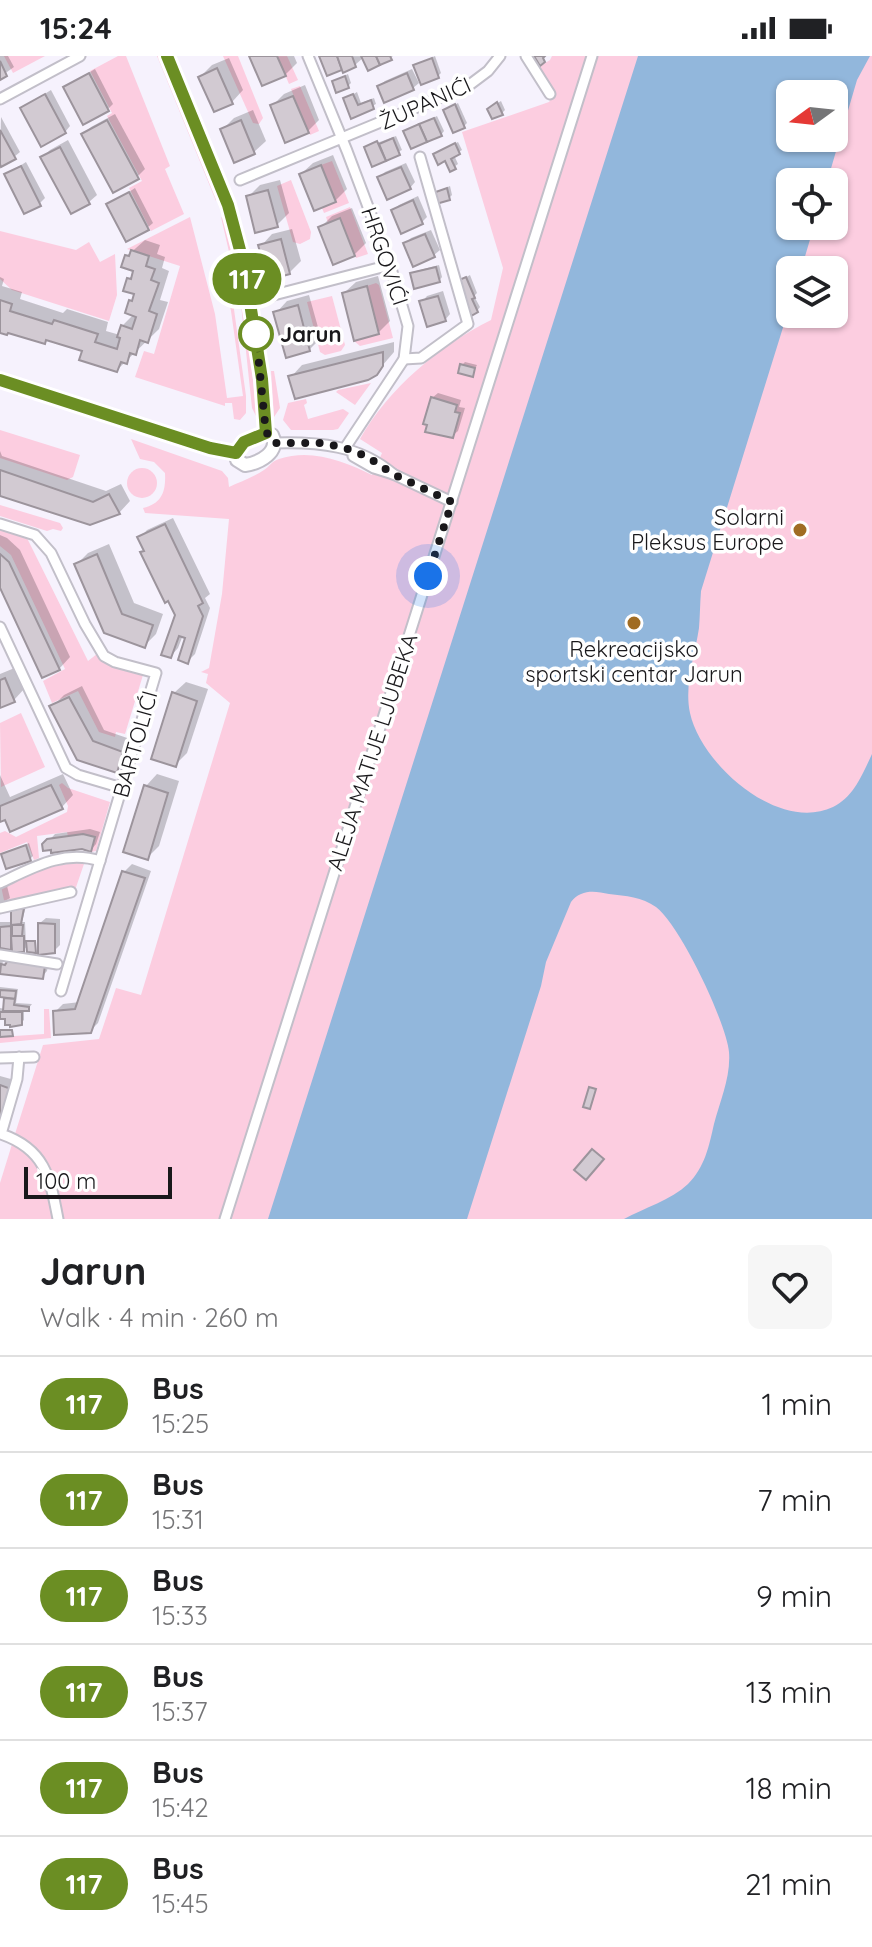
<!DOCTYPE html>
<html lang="en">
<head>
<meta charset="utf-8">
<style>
  body { margin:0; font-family:Quicksand,sans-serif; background:#f6f6f6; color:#202124; height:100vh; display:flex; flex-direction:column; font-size:30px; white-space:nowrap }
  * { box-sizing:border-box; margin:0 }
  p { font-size:26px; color:#757577 }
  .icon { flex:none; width:44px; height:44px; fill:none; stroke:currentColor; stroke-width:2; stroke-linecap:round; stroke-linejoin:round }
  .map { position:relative; height:1163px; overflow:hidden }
  .drawer { display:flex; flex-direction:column; background:#fff; flex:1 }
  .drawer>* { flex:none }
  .badge { padding:0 16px; border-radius:26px; font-size:28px; line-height:52px }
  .needle { width:52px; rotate:255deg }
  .tools { position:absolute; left:776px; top:24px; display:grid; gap:16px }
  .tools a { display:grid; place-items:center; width:72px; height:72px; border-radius:12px; background:#fff; box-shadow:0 2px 6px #0004; font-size:40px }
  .scale { position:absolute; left:24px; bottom:20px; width:148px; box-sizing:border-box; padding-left:8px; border:4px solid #19181b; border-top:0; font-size:22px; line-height:28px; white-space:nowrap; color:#19181b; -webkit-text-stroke:6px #fff; paint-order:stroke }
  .you { position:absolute; width:40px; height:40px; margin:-20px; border:6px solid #fff; border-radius:50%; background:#1a73e8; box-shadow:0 0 0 12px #1a73e833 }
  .map>.badge { position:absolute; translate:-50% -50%; box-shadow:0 0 0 4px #fff }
  .round { display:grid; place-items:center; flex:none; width:84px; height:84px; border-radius:12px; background:#f6f6f6 }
  .headline { display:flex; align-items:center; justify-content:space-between; height:136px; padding:0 40px }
  h1 { font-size:38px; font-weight:700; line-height:60px }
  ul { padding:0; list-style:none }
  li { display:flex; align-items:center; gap:24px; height:96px; padding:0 40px; border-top:2px solid #e0e0e0 }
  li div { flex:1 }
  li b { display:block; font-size:30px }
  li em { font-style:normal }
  li .badge { min-width:88px; font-weight:700; text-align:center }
  .status { display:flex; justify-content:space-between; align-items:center; height:56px; padding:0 40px; background:#fff; direction:ltr }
  .status svg { height:22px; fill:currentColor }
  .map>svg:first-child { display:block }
  .green { fill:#fccde0; fill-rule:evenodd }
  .water { fill:#92b7dc; fill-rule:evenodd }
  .shadow { fill:#0003 }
  .building { fill:#d2cad2; stroke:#9c949c; stroke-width:2 }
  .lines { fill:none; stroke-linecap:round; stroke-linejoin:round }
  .minor-casing { stroke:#c2bfc9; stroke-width:13 }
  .tertiary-casing { stroke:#c2bfc9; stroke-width:16 }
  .minor { stroke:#fff; stroke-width:9 }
  .tertiary { stroke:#fff; stroke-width:12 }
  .line-casing { stroke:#fff; stroke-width:18 }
  .line { stroke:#6b8e23; stroke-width:12 }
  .walk { stroke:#19181b; stroke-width:8; stroke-dasharray:0 14.4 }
  .stop-dot { fill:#fff; stroke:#6b8e23; stroke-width:4 }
  .poi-dot { fill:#a06c23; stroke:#fff; stroke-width:3 }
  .labels { text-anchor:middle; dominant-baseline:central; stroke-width:7; stroke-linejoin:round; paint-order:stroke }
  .street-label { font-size:22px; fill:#19181b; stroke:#fff }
  .stop-label { font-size:22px; font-weight:bold; fill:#19181b; stroke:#fff; text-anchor:start }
  .poi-label { font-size:22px; fill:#19181b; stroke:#fff; text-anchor:end }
</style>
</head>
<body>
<div class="status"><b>15:24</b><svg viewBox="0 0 49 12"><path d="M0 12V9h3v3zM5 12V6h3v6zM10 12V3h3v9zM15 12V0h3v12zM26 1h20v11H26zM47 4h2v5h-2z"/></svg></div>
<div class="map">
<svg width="872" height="1163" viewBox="0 0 872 1163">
  <rect width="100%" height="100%" fill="#f6f2fd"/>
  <g class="green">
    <path d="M4,0H45L13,17Z"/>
    <path d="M118,0H126L170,110L165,113L184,158L151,175L129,132L142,125L107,60L112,57L90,15Z"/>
    <path d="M157,0H162L217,137L216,145Z"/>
    <path d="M223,0H238L263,62L259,68L253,67Z"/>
    <path d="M277,0H287L298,24L289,28Z"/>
    <path d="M530,0H534L540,10L550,4L552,0H872V1163H62C51,1130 47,1096 15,1078L43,989L99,983L116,932L141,939L230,647L206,627L208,618L201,616L209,612L222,538L229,463L145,457L143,452C162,448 166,435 165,417L154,406L140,403L131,383L222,415L228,422L229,431C240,426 254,421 264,414C270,410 272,405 279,403C311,392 344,405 372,419L382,397L360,383C389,332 439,290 491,264L503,212L462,76L549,46L554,39ZM790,38H834V82H790ZM790,126H834V170H790ZM790,214H834V258H790Z"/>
    <path d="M300,30L319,75L310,79L291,33Z"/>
    <path d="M332,105L349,147L324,157L322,152L336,146L321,109Z"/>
    <path d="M291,124L311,176L310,183L300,188L293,186L277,130Z"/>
    <path d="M350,151L368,198L356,202L340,163L328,167L326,161Z"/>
    <path d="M190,161L215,258L227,342L243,340L231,255L222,211L228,210L246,340V357L240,364L234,363L232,347H225V350L135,321L144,295L154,298L180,210L127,193Z"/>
    <path d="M221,161L228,167L245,247L257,362L252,352L241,248Z"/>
    <path d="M0,175L76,194L89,186L100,206L115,198L117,239L109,265L12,234L0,223Z"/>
    <path d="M376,227L379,229L393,282L360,290L354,285L379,278L367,230Z"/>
    <path d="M332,240L345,289L341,295L325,299L320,296L307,246Z"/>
    <path d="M271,315H274L280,352L274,361Z"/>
    <path d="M371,327L355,349L336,336L338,334Z"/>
    <path d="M306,343L307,347L304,349L308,363L343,353L349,357L338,373L333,374H291L283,364L288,347Z"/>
    <path d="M0,374L80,399L73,421L67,424L0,402Z"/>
    <circle cx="142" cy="427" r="15"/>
    <path d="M0,449L60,467L63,472L61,475L53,473L47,475L0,460Z"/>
    <path d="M0,474L27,482L88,605L97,598L107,608L143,619L125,678L116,676L115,681L99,676L78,635L52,647L43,625L65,613L11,499L0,490Z"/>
    <path d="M21,657L45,711L1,731L0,667Z"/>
    <path d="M62,727L68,732L110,746L96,795L91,796L95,781L83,778L68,780L67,776L37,780L39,802L34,804L27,786L0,797V777L5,775L16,781L67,756L68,750L59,729Z"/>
    <path d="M85,805L73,840L71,833L5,849L1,830L37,813Z"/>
    <path d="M44,953H49L51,982L0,987V981L44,978Z"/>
    <path d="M13,1085C45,1112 47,1123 55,1163H0V1127Z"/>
  </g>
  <path class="water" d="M638,0H870L857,24L827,126H790V170H814L801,214H790V249L701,535C700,547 700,560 699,572C695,599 684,629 690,657C701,708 778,777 833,751C854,741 863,717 872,698V1163H624C644,1152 671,1144 688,1128C705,1111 709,1090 714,1068C720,1045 731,1021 729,996C726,966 680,869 656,851C642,841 626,840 609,838C595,835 581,833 571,846L546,906L541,930L467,1163H268ZM790,38H834V82H790Z"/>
  <g class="shadow">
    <path d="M0,0H8L14,11L0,21Z"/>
    <path d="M251,0H294L297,7L285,19Z"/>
    <path d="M321,0H393L390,2L364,1L355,9Z"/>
    <path d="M435,0L441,17L438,20L416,9Z"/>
    <path d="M229,2L243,34L232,46L200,21L212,9Z"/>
    <path d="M95,13L113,48L108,53L65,31Z"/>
    <path d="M412,13L419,27L413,32L385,44L379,30L385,25Z"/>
    <path d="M348,18L351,27L348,30L334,25Z"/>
    <path d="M305,29L319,64L308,75L272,50L284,38Z"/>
    <path d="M51,34L70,70L65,76L22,52Z"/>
    <path d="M357,36L361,47L374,42L376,48L352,60L345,43Z"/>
    <path d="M501,45L505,54L502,57L493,50Z"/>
    <path d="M458,47L467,67L464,70L445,54Z"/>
    <path d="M253,54L266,85L254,96L222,74L234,62Z"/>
    <path d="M115,58L145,113L137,121L84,79L91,71Z"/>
    <path d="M437,60L444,75L441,79L406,76Z"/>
    <path d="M1,61L20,96L14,101L0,104Z"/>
    <path d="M396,80L402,94L373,108L366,91Z"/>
    <path d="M68,84L97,139L89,146L72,155L43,101L50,94Z"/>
    <path d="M458,86L462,94L454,99L458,108L451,113L438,95Z"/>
    <path d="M333,99L347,133L335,145L301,118L313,107Z"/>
    <path d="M26,106L45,142L39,148L6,119Z"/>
    <path d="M406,107L415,126L410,132L379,122L385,116Z"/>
    <path d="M280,124L289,157L277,169L248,141L260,129Z"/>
    <path d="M450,130L452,139L449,142L435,137Z"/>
    <path d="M135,132L153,167L147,172L109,149Z"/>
    <path d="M418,140L427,161L422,166L393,155L399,149Z"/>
    <path d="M352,152L366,187L354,199L321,171L332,160Z"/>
    <path d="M292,173L301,205L289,217L261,190L272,178Z"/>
    <path d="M431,174L440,194L434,199L405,188L411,182Z"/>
    <path d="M145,184L160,189L157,198L165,201L162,212L169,215L160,244L168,246L159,273L117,314L84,294L48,283L44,286L0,275V221L4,223L2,230L22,236L20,243L63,257L67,253L108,266L106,275L120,279L122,270L134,258L131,245L136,240L129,223L135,218L127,200Z"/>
    <path d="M439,209L442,221L439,225L413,218L416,215Z"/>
    <path d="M470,219L477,237L474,240L480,251L477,255L461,224Z"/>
    <path d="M378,220L390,265L378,277L344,237L356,226Z"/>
    <path d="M443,235L450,258L445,264L422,246L427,240Z"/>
    <path d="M309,239L321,282L309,294L276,257L287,245Z"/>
    <path d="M394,286V296L376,317L291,321L302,309Z"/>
    <path d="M465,306L477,309L472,319L462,309Z"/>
    <path d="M438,337L461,344L459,351L465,352L458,375L452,380L432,342Z"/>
    <path d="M0,395L2,400L106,435L121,428L130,445L119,457L0,437Z"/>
    <path d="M173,462L210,538L205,542L210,552L195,598L187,606V581L183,579L178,592L171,600L177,559L140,482L147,474Z"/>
    <path d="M0,479L7,482L20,494L70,601L59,613L0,528Z"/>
    <path d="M109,488L134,547L163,558L156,578L144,590L76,509L88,497Z"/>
    <path d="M17,611L25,632L14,644L0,650V618Z"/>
    <path d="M186,626L208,633L187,697L175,709L174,637Z"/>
    <path d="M82,630L104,674L133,684L128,703L116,715L52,651L64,639Z"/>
    <path d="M63,718L73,739L62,751L0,764V719L10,741Z"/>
    <path d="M157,718L179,725L159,790L147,802L146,730Z"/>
    <path d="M90,773L100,776L96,788L91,794L45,789L55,778Z"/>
    <path d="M29,787L33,800L30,803L4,798Z"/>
    <path d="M132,808L151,815L98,967L90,975L55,956L63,948L80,946L124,816Z"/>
    <path d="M6,826L10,842L0,848V828Z"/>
    <path d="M26,850L22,866H25L26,888L29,885H36V894L29,889L23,894L14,889L11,892L0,890V866H14L13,855L17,851Z"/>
    <path d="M46,862L60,863V889L54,895L40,867Z"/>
    <path d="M8,904L49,905L47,915L42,921L2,912L0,914V905H3L2,910Z"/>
    <path d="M0,931L18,933L16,947L32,948L28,953H24V964L19,969L7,960L0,962V952L5,953L6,940L0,939Z"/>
    <path d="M0,1020L18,1025L0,1082Z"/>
  </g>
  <g class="building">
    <path d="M249,0H277L286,20L262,30Z"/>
    <path d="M319,0H337L342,14L327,20Z"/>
    <path d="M337,0H352L356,11L343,17Z"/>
    <path d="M361,0H376L380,9L368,15Z"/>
    <path d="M376,0H390L392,4L380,9Z"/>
    <path d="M534,0H545L543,2L545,6L540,10Z"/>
    <path d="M432,2L439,22L421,29L413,9Z"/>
    <path d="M0,5L7,20L0,24Z"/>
    <path d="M217,12L233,48L214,56L198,21Z"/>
    <path d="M89,17L109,55L83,69L63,31Z"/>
    <path d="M407,17L414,34L384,47L377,30Z"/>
    <path d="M345,20L349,32L336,37L332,25Z"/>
    <path d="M45,38L66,77L41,91L20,52Z"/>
    <path d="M353,38L358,49L371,44L374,53L351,63L343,42Z"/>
    <path d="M293,40L309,77L285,87L270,49Z"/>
    <path d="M497,46L503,59L492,63L487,53Z"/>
    <path d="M455,48L465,72L453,77L443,54Z"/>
    <path d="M434,62L442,80L427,86L419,68Z"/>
    <path d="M107,64L139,123L113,137L81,78Z"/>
    <path d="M241,64L255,98L234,107L220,73Z"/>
    <path d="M419,68L427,86L411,93L403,75Z"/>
    <path d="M0,74L16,103L1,111L0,108Z"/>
    <path d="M393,82L400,99L386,105L379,88Z"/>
    <path d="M377,85L386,105L372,111L364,91Z"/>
    <path d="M455,87L460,98L451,103L456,113L450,116L445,105L438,109L433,98Z"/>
    <path d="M60,91L90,148L71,158L40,101Z"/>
    <path d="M321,109L336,146L314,155L299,118Z"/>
    <path d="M21,110L41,150L24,158L4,118Z"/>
    <path d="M401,111L411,133L387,144L377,121Z"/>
    <path d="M447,132L450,144L436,148L433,137Z"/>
    <path d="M268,134L278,171L255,177L246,140Z"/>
    <path d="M129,136L149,174L126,186L106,148Z"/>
    <path d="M413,144L423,168L401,178L391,154Z"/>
    <path d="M340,162L355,200L333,209L318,171Z"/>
    <path d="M425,178L435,201L413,211L403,187Z"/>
    <path d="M281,183L290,218L268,224L258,189Z"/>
    <path d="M131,194L149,200L146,210L155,213L151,224L159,227L149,255L157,258L148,287L140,284L136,299L130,297L127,308L121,306L117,316L79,304L82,295L46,284L45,288L8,277L7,279L0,277V244L12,248L10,255L52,268L54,264L98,278L95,286L117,293L120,282L117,281L121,269L132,273L136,261L125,257L129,244L132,245L134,238L123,235L127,222L131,223L133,215L121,211L125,199L129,200Z"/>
    <path d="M436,211L440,226L414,233L410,217Z"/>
    <path d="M466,221L475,242L472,243L478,256L471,260L459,224Z"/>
    <path d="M367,230L379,278L354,285L342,237Z"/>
    <path d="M438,240L446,265L427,271L419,245Z"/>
    <path d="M298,249L310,295L286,302L273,256Z"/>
    <path d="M383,296V310L377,319L368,324L295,343L288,320Z"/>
    <path d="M460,308L475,312L473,321L458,317Z"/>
    <path d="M431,341L457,349L455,356L460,357L453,382L425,376L427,369L423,368Z"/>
    <path d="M0,414L93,446L109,438L120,458L90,469L0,440Z"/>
    <path d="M165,468L203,547L198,550L203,560L188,608L178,604L185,582L179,580L171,602L161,599L175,559L168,545L165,547L140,496L144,495L137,481Z"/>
    <path d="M0,498L9,506L60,614L42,622L0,532Z"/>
    <path d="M97,498L122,558L153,569L145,592L104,577L74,508Z"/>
    <path d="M5,622L15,646L0,652V624Z"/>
    <path d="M172,636L197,645L176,711L151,703Z"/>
    <path d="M69,641L93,685L123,696L117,717L77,704L49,650Z"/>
    <path d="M51,729L63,753L10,776L5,764L0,766V750Z"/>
    <path d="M144,729L168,737L148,804L123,796Z"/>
    <path d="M83,778L95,781L91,796L82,793L51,797V794L43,795L42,788L47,783Z"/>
    <path d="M26,789L31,805L6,813L1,798Z"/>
    <path d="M122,815L145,822L91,977L54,979L53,955L75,953Z"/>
    <path d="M24,852L21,868L11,869V854Z"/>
    <path d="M38,867L55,868V897L38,899Z"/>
    <path d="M12,869H23L22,880H12Z"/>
    <path d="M11,870V894L0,892V871Z"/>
    <path d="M11,880H24V896H12Z"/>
    <path d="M26,885H35L36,897L27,896Z"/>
    <path d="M8,904L45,910L43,923L0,918L1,908L5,909Z"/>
    <path d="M0,934L16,935L15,943L0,941Z"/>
    <path d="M4,942L15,943L14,949L29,951V955H3Z"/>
    <path d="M0,956H22V969L10,971V969H5V963H0Z"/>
    <path d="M0,974H12L13,980L0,981Z"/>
    <path d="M0,1029L11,1033L0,1069Z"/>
    <path d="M589,1031L596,1033L590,1053L583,1051Z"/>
    <path d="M592,1093L604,1103L586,1124L574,1114Z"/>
  </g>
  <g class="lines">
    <defs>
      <g id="minor">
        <path d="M308,0L347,95L390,209L408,270L404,303L345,392"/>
        <path d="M526,0L550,38"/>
        <path d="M0,43L80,0"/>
        <path d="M240,124L468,30L488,15L500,0"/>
        <path d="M266,241L390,209"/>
        <path d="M404,303L421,302L468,268L420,101"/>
        <path d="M276,387C319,386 359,389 393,418"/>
        <path d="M353,400L374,412L393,418L452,446"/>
        <path d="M0,468L35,479L51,497L85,568L104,600L115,606L156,617L61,935"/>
        <path d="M0,571L66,712L78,719L122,732"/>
        <path d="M0,827C32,812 64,793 100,805"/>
        <path d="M0,852L71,836"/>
        <path d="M0,899L57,908"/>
        <path d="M19,1001L17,1023L1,1078C45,1093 50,1121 58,1163"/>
        <path d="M0,1002L34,1001"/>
        <path d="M225,1163L592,0"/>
      </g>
      <g id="tertiary">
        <path d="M167,0L228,149L244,209L262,323L266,377"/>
        <path d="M0,324L210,392L236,397"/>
        <path d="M236,397L237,404L245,409C259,407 281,396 272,379L266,377"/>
        <path d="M236,397L244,386L266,377"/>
      </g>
    </defs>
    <use href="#minor" class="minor-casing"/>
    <use href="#tertiary" class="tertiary-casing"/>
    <use href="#minor" class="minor"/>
    <use href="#tertiary" class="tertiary"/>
  </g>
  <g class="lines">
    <defs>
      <path id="line" d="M0,324L210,392L236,397L244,386L266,377L262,323L244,209L228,149L167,0"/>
    </defs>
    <use href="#line" class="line-casing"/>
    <use href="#line" class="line"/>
    <path class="walk" d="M256,278L266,377L272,379L276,387H323L345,392L366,400L393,418L452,446L428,520"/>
  </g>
  <circle class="stop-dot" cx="256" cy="278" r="16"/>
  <g class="poi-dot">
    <circle cx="800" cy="474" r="8"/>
    <circle cx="634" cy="567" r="8"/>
  </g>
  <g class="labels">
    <g class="street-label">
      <text transform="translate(425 47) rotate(-24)">ŽUPANIĆI</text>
      <text transform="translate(385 200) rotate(71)">HRGOVIĆI</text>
      <text transform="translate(135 688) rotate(-74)">BARTOLIĆI</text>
      <text transform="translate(372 696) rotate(-72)">ALEJA MATIJE LJUBEKA</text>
    </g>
    <g class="stop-label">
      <text x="280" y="278">Jarun</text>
    </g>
    <g class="poi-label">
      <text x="784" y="461">Solarni<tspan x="784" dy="25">Pleksus Europe</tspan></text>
      <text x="634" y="593" text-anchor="middle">Rekreacijsko<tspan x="634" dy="25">sportski centar Jarun</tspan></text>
    </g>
  </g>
</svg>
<div class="tools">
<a><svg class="needle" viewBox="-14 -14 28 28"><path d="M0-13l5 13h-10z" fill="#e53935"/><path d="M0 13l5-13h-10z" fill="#757577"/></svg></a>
<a><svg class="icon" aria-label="locate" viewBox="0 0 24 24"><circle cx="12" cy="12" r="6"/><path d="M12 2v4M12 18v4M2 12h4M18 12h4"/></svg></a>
<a><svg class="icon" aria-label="layers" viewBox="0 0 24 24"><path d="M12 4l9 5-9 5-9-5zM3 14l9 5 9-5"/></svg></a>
</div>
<div class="scale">100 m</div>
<div class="you" style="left:428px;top:520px"></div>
<b class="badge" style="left:247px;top:223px;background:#6b8e23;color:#fff">117</b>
</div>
<section class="drawer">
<div class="headline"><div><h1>Jarun</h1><p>Walk · 4 min · 260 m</p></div><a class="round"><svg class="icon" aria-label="heart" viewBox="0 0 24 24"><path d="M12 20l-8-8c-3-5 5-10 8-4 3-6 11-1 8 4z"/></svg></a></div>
<ul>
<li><span class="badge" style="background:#6b8e23;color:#fff">117</span><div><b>Bus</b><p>15:25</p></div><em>1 min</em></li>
<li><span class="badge" style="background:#6b8e23;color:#fff">117</span><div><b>Bus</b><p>15:31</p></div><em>7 min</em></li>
<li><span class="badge" style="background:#6b8e23;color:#fff">117</span><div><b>Bus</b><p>15:33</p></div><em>9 min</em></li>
<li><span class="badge" style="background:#6b8e23;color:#fff">117</span><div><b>Bus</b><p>15:37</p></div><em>13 min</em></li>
<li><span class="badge" style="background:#6b8e23;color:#fff">117</span><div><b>Bus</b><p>15:42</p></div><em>18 min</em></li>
<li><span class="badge" style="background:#6b8e23;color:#fff">117</span><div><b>Bus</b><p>15:45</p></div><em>21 min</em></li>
</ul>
</section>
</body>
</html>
